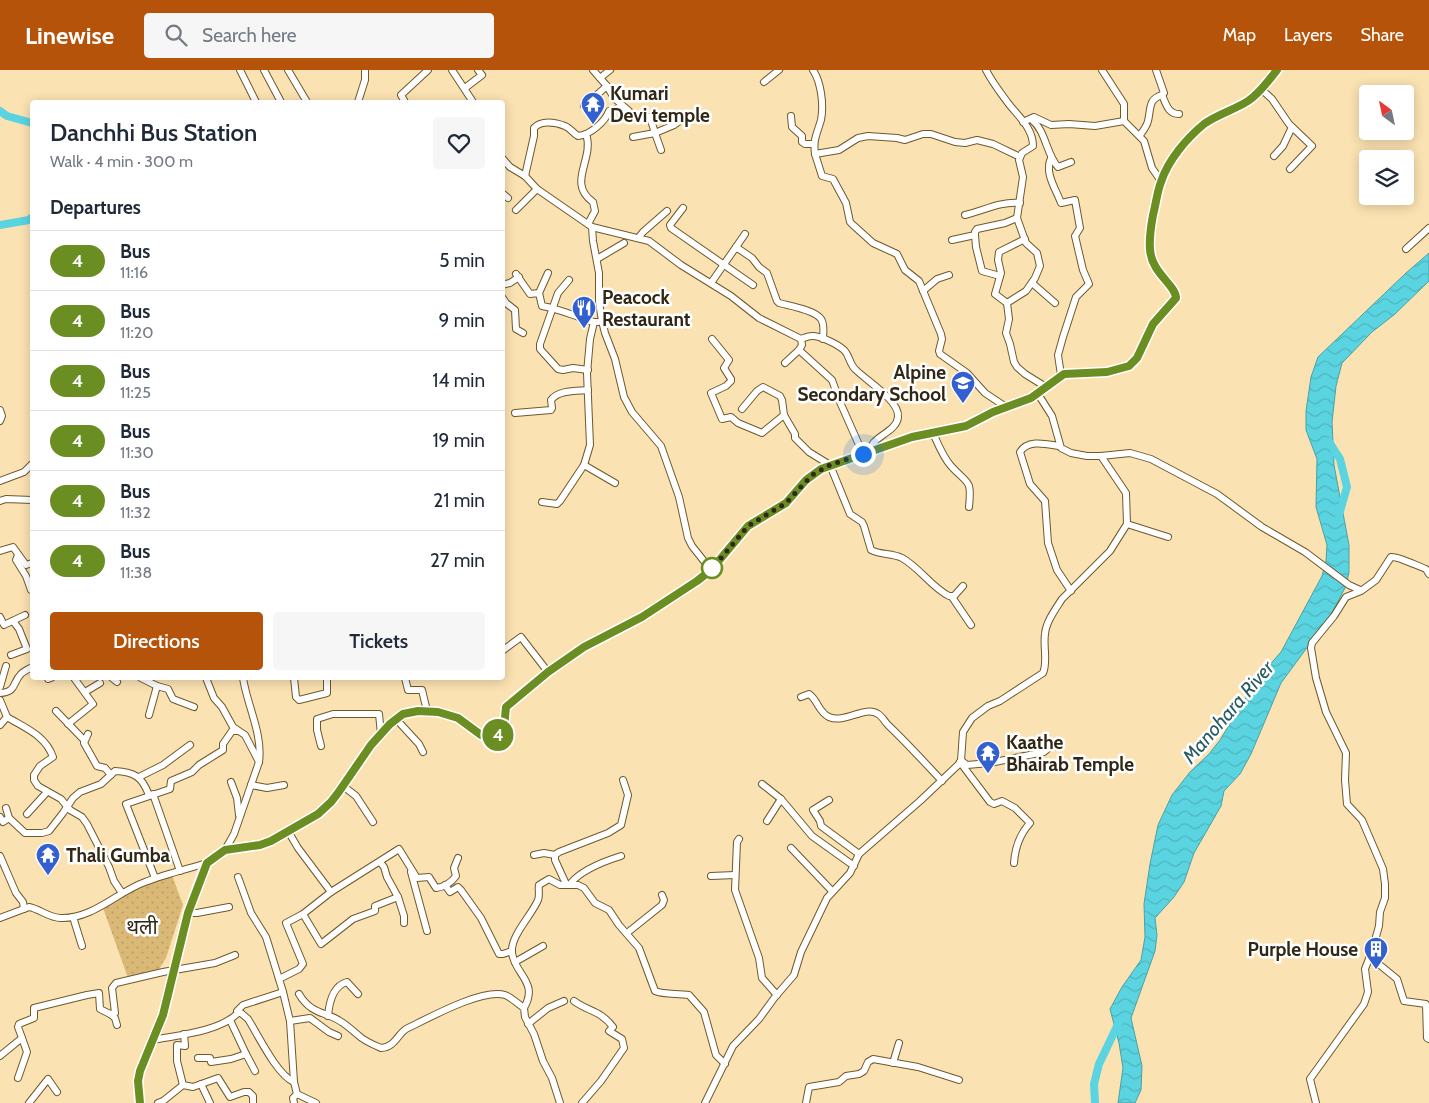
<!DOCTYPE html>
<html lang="en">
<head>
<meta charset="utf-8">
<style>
  body { margin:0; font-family:Cabin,"Noto Sans Devanagari",sans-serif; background:#f6f6f7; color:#1f2937; height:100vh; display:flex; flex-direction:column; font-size:19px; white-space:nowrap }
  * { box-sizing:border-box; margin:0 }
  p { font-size:16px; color:#747a83 }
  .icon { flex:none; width:28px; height:28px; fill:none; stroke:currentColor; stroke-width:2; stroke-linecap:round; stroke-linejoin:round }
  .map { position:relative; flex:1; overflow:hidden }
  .drawer { position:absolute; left:30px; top:30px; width:475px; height:580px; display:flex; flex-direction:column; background:#fff; border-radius:5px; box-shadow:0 2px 12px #0003 }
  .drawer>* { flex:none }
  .badge { padding:0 10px; border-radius:16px; font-size:18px; line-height:32px }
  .needle { width:32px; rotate:327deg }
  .fabs { position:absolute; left:1359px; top:15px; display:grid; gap:10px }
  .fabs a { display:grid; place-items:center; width:55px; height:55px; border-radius:5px; background:#fff; box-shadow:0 2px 12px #0003; font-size:25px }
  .you { position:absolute; width:25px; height:25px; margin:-12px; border:4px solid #fff; border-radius:50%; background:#1a73e8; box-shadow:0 0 0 8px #1a73e833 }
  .map>.badge { position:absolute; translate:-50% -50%; box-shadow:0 0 0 2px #fff }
  h2 { padding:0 20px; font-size:19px; line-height:45px }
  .round { display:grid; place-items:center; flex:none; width:52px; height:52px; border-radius:5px; background:#f6f6f7 }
  .head { display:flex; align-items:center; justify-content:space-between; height:85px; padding:0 20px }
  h1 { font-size:24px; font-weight:600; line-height:38px }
  .action { display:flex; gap:10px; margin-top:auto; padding:10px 20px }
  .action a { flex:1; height:58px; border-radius:5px; background:#b45309; color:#fff; font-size:20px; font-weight:600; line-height:58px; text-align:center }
  .action a+a { background:#f6f6f7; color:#1f2937 }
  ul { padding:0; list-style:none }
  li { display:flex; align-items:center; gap:15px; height:60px; padding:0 20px; border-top:1px solid #e0e1e3 }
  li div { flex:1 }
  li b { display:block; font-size:19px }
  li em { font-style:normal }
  li .badge { min-width:55px; font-weight:700; text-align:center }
  header { display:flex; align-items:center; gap:30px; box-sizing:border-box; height:70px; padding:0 25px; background:#b45309; color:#fff }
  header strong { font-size:24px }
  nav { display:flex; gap:28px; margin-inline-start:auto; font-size:18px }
  .search { width:350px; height:45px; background:#f6f6f7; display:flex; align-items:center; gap:12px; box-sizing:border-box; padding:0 18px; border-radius:5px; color:#747a83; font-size:19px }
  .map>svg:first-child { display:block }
  .grass { fill:url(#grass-dots) }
  .water { fill:url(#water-waves); stroke:#4da0a3 }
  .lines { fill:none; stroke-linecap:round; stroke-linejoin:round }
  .river { stroke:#5ad4e0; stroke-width:8 }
  .minor-casing { stroke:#6e592c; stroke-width:8 }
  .major-casing { stroke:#fff; stroke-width:10 }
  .minor { stroke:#fff; stroke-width:6 }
  .major { stroke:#f7c4fb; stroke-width:9 }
  .line-casing { stroke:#fff; stroke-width:11 }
  .line { stroke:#6b8e23; stroke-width:8 }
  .walk { stroke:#302714; stroke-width:5; stroke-dasharray:0 9 }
  .stop-dot { fill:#fff; stroke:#6b8e23; stroke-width:2.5 }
  .labels { text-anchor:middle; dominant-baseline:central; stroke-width:5; stroke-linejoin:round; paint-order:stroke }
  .poi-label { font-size:19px; font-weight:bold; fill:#302714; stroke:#fff; text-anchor:start }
  .water-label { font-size:20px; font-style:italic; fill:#295c62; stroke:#fff }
  .neighbourhood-label { font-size:20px; fill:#302714; stroke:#fff }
</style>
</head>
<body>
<header>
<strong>Linewise</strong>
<div class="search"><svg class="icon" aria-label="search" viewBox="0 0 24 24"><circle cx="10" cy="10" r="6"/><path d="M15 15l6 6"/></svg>Search here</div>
<nav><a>Map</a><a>Layers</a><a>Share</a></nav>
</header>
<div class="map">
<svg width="1429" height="1033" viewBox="0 0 1429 1033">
  <defs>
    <pattern id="grass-dots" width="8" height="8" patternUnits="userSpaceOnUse" patternTransform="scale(1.25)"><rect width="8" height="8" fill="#dab977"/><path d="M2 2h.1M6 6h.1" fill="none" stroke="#bb9f66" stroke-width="1.8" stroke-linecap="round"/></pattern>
    <pattern id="water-waves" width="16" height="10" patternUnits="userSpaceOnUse" patternTransform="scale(1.25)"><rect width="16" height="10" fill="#5ad4e0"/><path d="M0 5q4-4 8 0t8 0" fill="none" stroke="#4fb6bf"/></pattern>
  </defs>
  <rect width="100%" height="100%" fill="#fbe2b2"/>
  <path class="grass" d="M172,805L183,835L166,888L159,899L128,908L102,835L128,822Z"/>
  <path class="water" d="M1429,183V211L1395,244L1372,262L1342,293L1336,316L1332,352L1334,395L1349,475V502L1346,516L1331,545L1281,613L1251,684L1240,704L1224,721L1221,736L1194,783L1184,812L1174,827L1155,848L1157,865L1155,881L1131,948L1142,996L1141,1020L1135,1033H1118L1123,998L1119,973L1110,939L1122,917L1141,890L1145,867L1144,834L1150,794L1158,755L1172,725L1190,702L1209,684L1220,670L1258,608L1281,582L1322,506L1326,491L1327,475L1316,437L1317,389L1306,360V341L1311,307L1318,287L1406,203Z"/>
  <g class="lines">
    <g class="river">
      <path d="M0,41L7,46L32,53"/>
      <path d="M0,155L29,150L32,147"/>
      <path d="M1329,372L1340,389L1347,417L1339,445"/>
      <path d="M1095,1033L1094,1014L1099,994L1120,950"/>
    </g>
    <defs>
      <g id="minor">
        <path d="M240,0L256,32"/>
        <path d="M264,0L281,32"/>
        <path d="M288,0L307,32"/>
        <path d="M452,0L473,32"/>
        <path d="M593,0L607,16L614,28L629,41L632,47H650L655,63L674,55L682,49"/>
        <path d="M813,0C821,12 824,35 821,50C817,64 813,69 815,84L839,80L858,68L868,66L897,68L905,70L923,64H931L955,72L965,73L977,70L993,74L1020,87"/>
        <path d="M986,0C992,12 1000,22 1008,33C1018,46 1033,58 1033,76L1022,83L1019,90L1023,107L1017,148L1026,173L1037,183L1040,196L1035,208L1026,221L1007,233L1009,249L1006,263L1010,274L1014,292L1017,297L1025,304L1046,317"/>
        <path d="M1102,0L1124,34V51L1144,71L1152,98L1161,111"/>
        <path d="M1156,0L1164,23L1162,25"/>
        <path d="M600,8L610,0"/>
        <path d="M764,12L779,0"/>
        <path d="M465,18L482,5L478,0"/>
        <path d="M1261,19L1272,29L1289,54L1312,76L1290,99"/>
        <path d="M358,32L365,10V0"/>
        <path d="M405,32L401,25L428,0"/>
        <path d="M584,36L607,16"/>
        <path d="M791,46L792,57L802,66V72L805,74H814"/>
        <path d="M1032,50C1046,61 1046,84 1058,97L1071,92"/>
        <path d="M1023,52L1034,47L1051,55L1069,54L1095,56L1124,51"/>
        <path d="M655,63L661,80"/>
        <path d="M586,64C595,89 566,113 593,132L595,141L588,154"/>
        <path d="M1140,65C1143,61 1147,56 1148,51C1151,39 1148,29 1162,25C1166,34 1168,44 1179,44"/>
        <path d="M633,67L655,63"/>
        <path d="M815,84L822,106L833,109L846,133L850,152L853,155L873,173L897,184L905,200L919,211L941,264L942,269L939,281L940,284L967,303L985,323L1006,337"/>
        <path d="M1274,86L1283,76L1292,57"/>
        <path d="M502,88L510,97L525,106L537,119L592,157L593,171L599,203V232L602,251L605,263L615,289L624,327L632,342L661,376L679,427L688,468L692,476L711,500"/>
        <path d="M1051,88C1044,103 1056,119 1061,133L1075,130L1080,158L1075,166L1083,200L1089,214L1076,227L1063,267L1058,285L1061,305"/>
        <path d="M525,106L534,66V58C541,50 555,52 565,56C570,58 573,63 578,66C590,65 605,52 609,41L623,37"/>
        <path d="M502,123L508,128"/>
        <path d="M683,138L670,155L671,158L753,215"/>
        <path d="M516,140L537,119"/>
        <path d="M965,145C983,141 1000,131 1020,133"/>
        <path d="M592,157L649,171L681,195L731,226L759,248L801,269L802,275L799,280L832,310L840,332L863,384"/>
        <path d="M975,165L976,177L982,201L1000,206"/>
        <path d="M639,167L643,162L667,141"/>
        <path d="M952,170L975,165V162L977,159L1005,153L1017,148"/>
        <path d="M736,177L745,164"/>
        <path d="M1406,179L1429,158"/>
        <path d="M597,189L624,173"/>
        <path d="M516,204L530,224L539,223L542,236C560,239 577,247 594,252H598"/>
        <path d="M569,210L558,223L540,274V279L558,299L563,300L573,298L588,300"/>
        <path d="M711,213L736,177L752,188L759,197L767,203L777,231L779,233C790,236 815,240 821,249C825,255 823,263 823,269"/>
        <path d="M1032,213L1055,233"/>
        <path d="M502,215L510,213L519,207"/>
        <path d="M923,221L937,209L949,205"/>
        <path d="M539,223L548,203"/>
        <path d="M502,227L506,233L515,240L516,259L523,263"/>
        <path d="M1007,233L995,224L1001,203L998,190L999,182L1025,169"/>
        <path d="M712,269L729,290L724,298L731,309V311L726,316L711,323L722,349L731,347L738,353L762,363L784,345"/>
        <path d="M801,269C804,268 808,266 812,266C821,266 837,274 844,280C850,286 849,294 856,300C867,311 900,331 898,347C897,363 867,368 872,381"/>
        <path d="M785,293L799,280"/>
        <path d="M1038,324L1052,346L1061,378L1071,383L1087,386H1101L1130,383L1151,389L1217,424L1262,457L1305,482L1349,515L1360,520"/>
        <path d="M742,339L757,321L763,317L780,326L782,330L784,345L795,364V368L809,382L830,395L850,444L862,452L864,456L871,480C880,485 892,483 902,488C919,497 932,518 949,526H954L963,516"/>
        <path d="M0,340L2,346L0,351"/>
        <path d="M515,343L551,340L552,338L551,330C558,320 576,321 588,320"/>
        <path d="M933,363C938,374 943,387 951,396C968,415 972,408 969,437"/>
        <path d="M1059,376C1046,374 1028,369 1020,382L1030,414L1045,431L1048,473L1057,500L1071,521"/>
        <path d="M584,395L615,413"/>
        <path d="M0,411L24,402L32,394"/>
        <path d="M0,431L6,429L32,430"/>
        <path d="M542,432L557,434L560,431L584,395L590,375L587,303L590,269L594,252"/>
        <path d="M1127,454L1168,467"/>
        <path d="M0,481L13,477L26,495L32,493"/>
        <path d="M18,485L16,490L26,506L31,520"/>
        <path d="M952,527L971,555"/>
        <path d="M0,547L4,555L25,545"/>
        <path d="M502,581L521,567L548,602"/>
        <path d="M11,585L27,579L19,559L13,551"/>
        <path d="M112,608L117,612"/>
        <path d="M141,608L157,616L168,619L173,629L194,637"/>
        <path d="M206,608L214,628L222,637L233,657L245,665L259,692"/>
        <path d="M294,608L296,627L299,630L327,623V608"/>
        <path d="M405,608L408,620H422L427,641"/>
        <path d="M48,609L51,608"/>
        <path d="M0,617L6,596"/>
        <path d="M85,622L100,613"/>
        <path d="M0,623C17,622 12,613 21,604C24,601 29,599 32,597"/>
        <path d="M801,627L809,624C818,630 818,642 829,647C845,654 865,635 878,644C882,646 885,652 888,655C907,673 924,692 942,711"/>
        <path d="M0,630L7,647L0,655"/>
        <path d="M56,641L84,670"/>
        <path d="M149,645L157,616"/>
        <path d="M7,647C25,658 45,665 53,687L40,696L34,705V710L38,716L61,729L70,740L82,747L87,754L109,797L114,811L122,823"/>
        <path d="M396,649L419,674L423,682"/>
        <path d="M68,654L93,634L74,608"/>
        <path d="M88,664L84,673L97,696L105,698L111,705"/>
        <path d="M321,676L317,660V649L333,644H379L381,664"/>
        <path d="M962,691L967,695L990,693L1044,682L1051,676L1056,677"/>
        <path d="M960,692L990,732L994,734L1002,731L1015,738L1030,753C1020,764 1015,778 1014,793"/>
        <path d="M139,707L163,695L190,675"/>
        <path d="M231,712L237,728L239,745"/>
        <path d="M762,714L781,729L812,766L854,796"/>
        <path d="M251,715L267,718L284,715"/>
        <path d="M343,716L356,726L373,752"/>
        <path d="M153,724L180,801"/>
        <path d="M829,730L813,740L820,751L821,756L859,784"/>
        <path d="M6,738L9,748"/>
        <path d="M27,744L47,722"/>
        <path d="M0,747L3,752L9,748L25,763H42L49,761L63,743L73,728L80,722L101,714L115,701C135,702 142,707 149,725"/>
        <path d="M767,751L781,729"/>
        <path d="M288,761L298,778L331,822"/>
        <path d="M739,769L737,772L735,820L759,888L762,908L777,925"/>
        <path d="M791,778L832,821"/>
        <path d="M225,780L234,764L259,692C263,664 247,635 243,608"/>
        <path d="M534,785L544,783L555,785"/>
        <path d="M0,786L16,823L23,832L24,839"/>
        <path d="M411,802L427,861"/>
        <path d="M711,806L735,805"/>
        <path d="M238,807L251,843L266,867L283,922L290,951L294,1012L297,1024L316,1033"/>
        <path d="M155,808L126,734L170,719L171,711L192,702L199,695L223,680V674L232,661H237"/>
        <path d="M566,814L555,790V785L559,782L608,763L621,755L628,725L623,710"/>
        <path d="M570,814C581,800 605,791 621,786"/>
        <path d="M445,815L450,822L458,817L461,820L481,848L499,884H503L512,881"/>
        <path d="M398,827L404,846V853"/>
        <path d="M188,843H197L229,837"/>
        <path d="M303,844L321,874L353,849L375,841V836L398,827L387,807L384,797L380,792"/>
        <path d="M73,847L82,876"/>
        <path d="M0,848L29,837C40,839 49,848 61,848C93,849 117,822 145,812C165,804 187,799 207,793"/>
        <path d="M627,863L662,835L664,830L662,825"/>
        <path d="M1370,887L1397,909L1404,931L1426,934L1427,968L1429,969"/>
        <path d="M515,892L543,876"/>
        <path d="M279,909L299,899L303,894L286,853L303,844L331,822L399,779L417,808L429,807L436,818C444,817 451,813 456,806L454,798L458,788"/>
        <path d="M299,924C312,946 327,941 343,953C349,957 353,961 358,965C364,971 374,975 381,978C395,977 397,965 406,959C427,949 482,918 505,925C511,927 518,934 524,938L525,947L534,964L543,991L552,1008L560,1033"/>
        <path d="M574,931C589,942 600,940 613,957L609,961L622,969L624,978L601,1011L582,1033"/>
        <path d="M524,938C539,912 515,905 512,883C510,866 532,845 538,830C540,825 538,820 539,815L549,809L560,815H578L584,818L595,833L609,840L619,855L639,878L655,921C665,925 677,923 689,925L704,942L716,985L725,994"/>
        <path d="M238,943H241L248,949C258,965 277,1005 294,1012"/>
        <path d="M110,944L115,948L117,955"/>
        <path d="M328,946C329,934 332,916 347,912L358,924"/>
        <path d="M290,951L310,948L329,962L338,966"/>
        <path d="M528,954L548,938L564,931"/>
        <path d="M184,964L185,976L177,975V991L183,1015L193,1017L218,1008L230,1027L244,1022H249L253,1026V1033"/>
        <path d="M153,970C178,965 219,962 238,943L237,941L243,935L283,922"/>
        <path d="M246,984L255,1001"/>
        <path d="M0,986L22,968L18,957L19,954L34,948V938L87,925L99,923L100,939L110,944L115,943L112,918L116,913L163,902L215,893L235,885"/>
        <path d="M198,988H210L211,992L231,989L246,984L230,950"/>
        <path d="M893,993L899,973"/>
        <path d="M18,1008L27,982L22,968"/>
        <path d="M201,1014L210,1033"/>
        <path d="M29,1033L48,1009L57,1022"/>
        <path d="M158,1033L163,1031L183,1015"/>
        <path d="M294,1033L293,1028L297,1024"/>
        <path d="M705,1033L733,976L759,949L775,927L794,905L801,882L827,828L850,803L859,784L920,731L958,695L961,691L963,662L972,648L988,636L1000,631L1043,603C1048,592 1043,577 1045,564C1046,552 1055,540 1062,529L1110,481L1127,454L1126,423L1101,386"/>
        <path d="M806,1033L809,1017L839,1012L846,1006L859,1004L864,1001L868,992L873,989L918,997L959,1010"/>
        <path d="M1316,1033L1310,1009L1364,934L1368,922L1365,899L1372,881L1379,856L1380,842L1385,828V814L1383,799L1362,750L1347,734L1345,710L1346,683L1326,642L1316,608L1311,578L1312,573L1334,546L1346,527L1361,521L1376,510L1391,487C1398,486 1417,496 1426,499L1429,504"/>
      </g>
      <path id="major" d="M139,1033L138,1011L140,1001L163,945L188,843L203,799L207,793L215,786L230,779L260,775L271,771L319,744L331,732L371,675L390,654L403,644L418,641L438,642L458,648L481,665L486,667L497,665L504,658L506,637L514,629L548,602L584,577L642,547L697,511L711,500L748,456L786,433L806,410L816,402L830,395L912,367L966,356L993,342L1031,328L1064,304L1107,302L1129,296L1137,289L1153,254L1176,228C1176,215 1151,203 1150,179C1149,168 1151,156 1153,145C1156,134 1157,122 1161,112C1169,89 1188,65 1208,52C1220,43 1235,39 1248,31C1260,23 1268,11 1277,0"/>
    </defs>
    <use href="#minor" class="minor-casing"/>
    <use href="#major" class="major-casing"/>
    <use href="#minor" class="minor"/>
    <use href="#major" class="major"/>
  </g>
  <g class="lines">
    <defs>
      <path id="line" d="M140,1033L138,1011L140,1001L163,945L188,843L207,793L225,780L260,775L271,771L318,744L331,732L338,723L371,675L390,654L403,644L418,641L438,642L458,648L481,665L486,667H492L502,662L504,658L506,637L548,602L584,577L642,547L697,511L711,500L748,456L786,433L806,410L821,399L912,367L966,356L993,342L1031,328L1064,304L1107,302L1129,296L1137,288L1153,254L1176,228C1176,215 1151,203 1150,179C1149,168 1151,156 1153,145C1156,134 1157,122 1161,112C1168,90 1187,68 1204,54C1218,44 1234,40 1248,31C1260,23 1268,11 1277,0"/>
    </defs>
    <use href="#line" class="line-casing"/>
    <use href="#line" class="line"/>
    <path class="walk" d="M712,498L711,500L748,456L786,433L812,405L830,395L863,384"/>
  </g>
  <defs>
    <symbol id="temple-pin" viewBox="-11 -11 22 30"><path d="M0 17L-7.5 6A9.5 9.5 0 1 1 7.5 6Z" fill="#3260d0" stroke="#fff"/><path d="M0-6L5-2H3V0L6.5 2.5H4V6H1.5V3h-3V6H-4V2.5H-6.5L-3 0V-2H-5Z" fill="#fff"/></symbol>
    <symbol id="restaurant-pin" viewBox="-11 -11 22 30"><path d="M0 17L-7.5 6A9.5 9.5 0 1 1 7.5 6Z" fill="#3260d0" stroke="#fff"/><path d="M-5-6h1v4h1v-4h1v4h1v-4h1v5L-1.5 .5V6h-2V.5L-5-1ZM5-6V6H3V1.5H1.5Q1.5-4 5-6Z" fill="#fff"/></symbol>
    <symbol id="school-pin" viewBox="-11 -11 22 30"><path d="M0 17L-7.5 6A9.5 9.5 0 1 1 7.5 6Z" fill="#3260d0" stroke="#fff"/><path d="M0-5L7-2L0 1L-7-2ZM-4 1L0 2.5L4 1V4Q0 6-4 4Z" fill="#fff"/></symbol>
    <symbol id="building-pin" viewBox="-11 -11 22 30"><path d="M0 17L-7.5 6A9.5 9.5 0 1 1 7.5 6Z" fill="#3260d0" stroke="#fff"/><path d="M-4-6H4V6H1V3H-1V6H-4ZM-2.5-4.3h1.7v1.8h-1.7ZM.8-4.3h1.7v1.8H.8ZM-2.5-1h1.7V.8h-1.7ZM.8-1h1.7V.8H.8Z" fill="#fff"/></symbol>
  </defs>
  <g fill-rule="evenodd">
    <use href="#temple-pin" x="579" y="20" width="28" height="38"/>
    <use href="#restaurant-pin" x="570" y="224" width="28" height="38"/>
    <use href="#school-pin" x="949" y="299" width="28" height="38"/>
    <use href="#temple-pin" x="974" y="669" width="28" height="38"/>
    <use href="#temple-pin" x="34" y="771" width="28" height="38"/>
    <use href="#building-pin" x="1362" y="865" width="28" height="38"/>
  </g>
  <circle class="stop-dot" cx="712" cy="498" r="10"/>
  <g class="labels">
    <g class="poi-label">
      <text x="610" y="23">Kumari<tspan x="610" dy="22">Devi temple</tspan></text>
      <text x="602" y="227">Peacock<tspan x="602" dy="22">Restaurant</tspan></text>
      <text x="946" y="302" text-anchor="end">Alpine<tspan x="946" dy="22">Secondary School</tspan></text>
      <text x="1006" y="672">Kaathe<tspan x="1006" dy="22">Bhairab Temple</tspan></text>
      <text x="66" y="785">Thali Gumba</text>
      <text x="1358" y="879" text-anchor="end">Purple House</text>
    </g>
    <g class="water-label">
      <text transform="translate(1228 642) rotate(-49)">Manohara River</text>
    </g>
    <g class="neighbourhood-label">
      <text x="142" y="857">थली</text>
    </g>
  </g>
</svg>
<div class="fabs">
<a><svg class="needle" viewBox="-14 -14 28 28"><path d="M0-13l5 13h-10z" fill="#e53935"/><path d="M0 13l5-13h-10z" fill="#747a83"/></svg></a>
<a><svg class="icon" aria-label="layers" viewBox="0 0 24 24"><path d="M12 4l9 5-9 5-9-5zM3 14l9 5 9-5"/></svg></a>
</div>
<div class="you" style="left:863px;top:384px"></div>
<b class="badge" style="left:498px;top:665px;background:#6b8e23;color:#fff">4</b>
<section class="drawer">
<div class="head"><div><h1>Danchhi Bus Station</h1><p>Walk · 4 min · 300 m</p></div><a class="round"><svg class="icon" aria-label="heart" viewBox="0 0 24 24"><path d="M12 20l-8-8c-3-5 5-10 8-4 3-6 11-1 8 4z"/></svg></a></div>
<h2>Departures</h2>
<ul>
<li><span class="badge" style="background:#6b8e23;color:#fff">4</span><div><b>Bus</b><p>11:16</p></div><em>5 min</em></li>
<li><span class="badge" style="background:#6b8e23;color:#fff">4</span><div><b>Bus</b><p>11:20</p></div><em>9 min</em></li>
<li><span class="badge" style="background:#6b8e23;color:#fff">4</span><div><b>Bus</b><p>11:25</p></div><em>14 min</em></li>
<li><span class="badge" style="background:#6b8e23;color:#fff">4</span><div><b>Bus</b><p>11:30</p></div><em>19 min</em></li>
<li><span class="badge" style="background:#6b8e23;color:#fff">4</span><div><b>Bus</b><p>11:32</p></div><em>21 min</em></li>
<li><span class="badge" style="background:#6b8e23;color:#fff">4</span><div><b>Bus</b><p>11:38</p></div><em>27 min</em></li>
</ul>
<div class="action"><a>Directions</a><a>Tickets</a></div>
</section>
</div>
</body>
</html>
